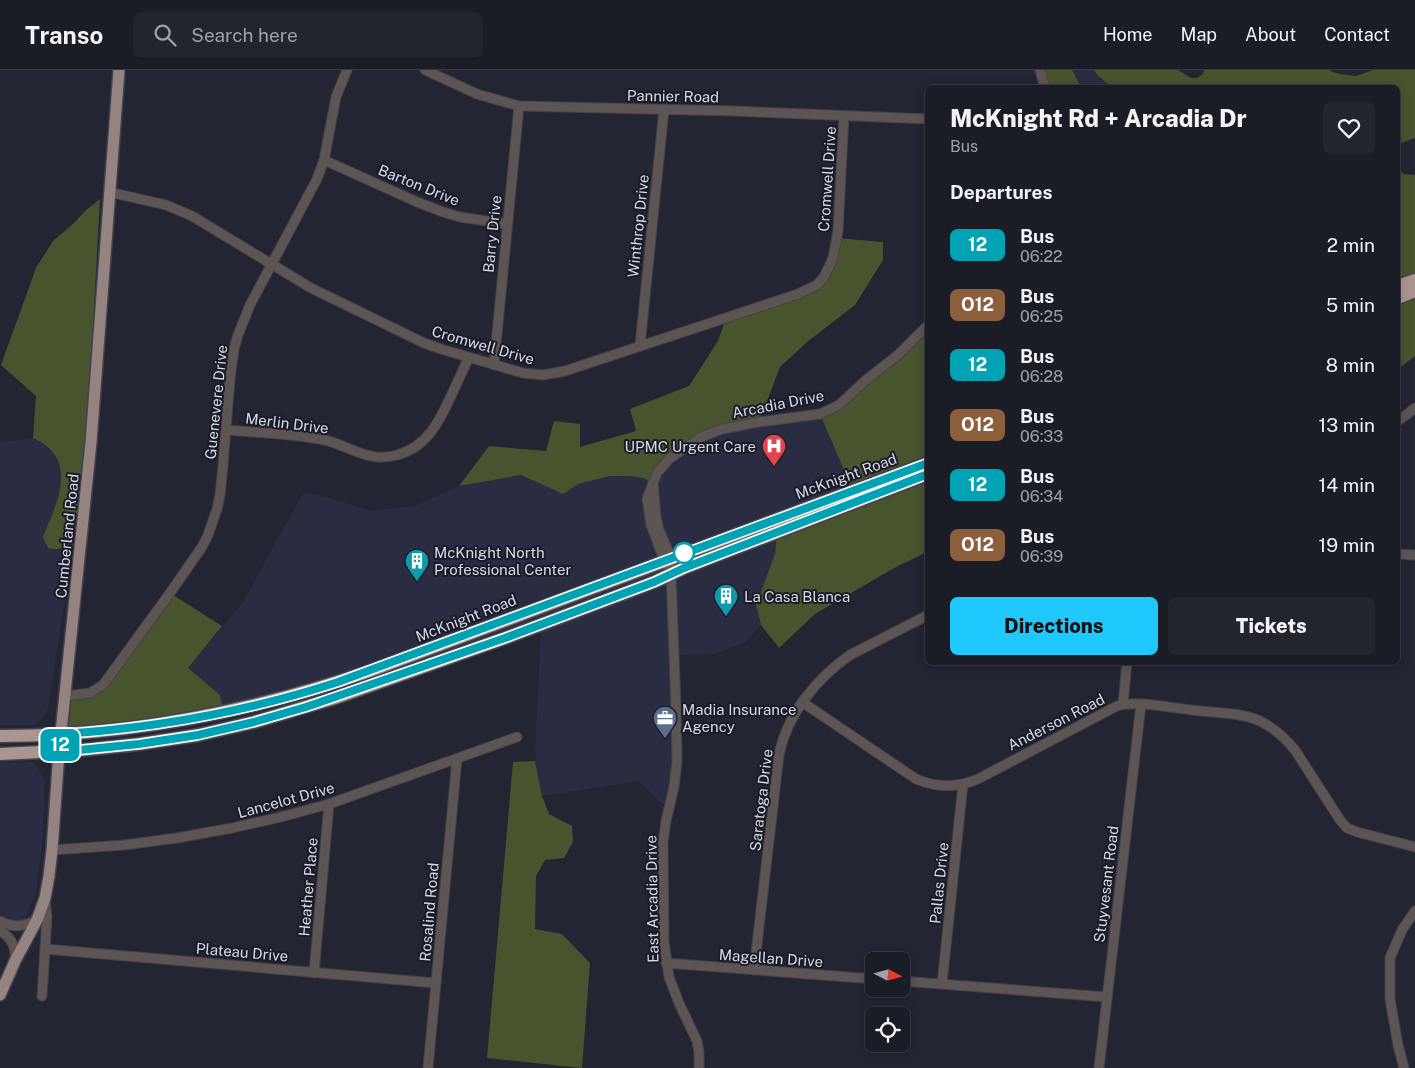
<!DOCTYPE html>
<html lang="en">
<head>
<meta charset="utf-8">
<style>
  body { margin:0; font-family:"Public Sans",sans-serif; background:#23252e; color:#f1f3f6; height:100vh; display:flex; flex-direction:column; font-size:19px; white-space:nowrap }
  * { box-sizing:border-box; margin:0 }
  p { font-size:16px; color:#9fa1a7 }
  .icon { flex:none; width:28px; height:28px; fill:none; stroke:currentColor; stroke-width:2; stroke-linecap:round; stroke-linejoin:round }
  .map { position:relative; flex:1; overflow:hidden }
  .panel { position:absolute; left:925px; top:15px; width:475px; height:580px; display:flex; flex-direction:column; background:#1a1c26; border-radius:8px; box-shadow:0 2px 12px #0003,0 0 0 1px #383a43 }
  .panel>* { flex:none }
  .badge { padding:0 10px; border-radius:8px; font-size:18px; line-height:32px }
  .needle { width:32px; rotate:96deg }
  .tools { position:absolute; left:865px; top:882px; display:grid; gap:10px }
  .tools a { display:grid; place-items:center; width:45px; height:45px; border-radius:8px; background:#1a1c26; box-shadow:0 2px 12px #0003,0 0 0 1px #383a43; font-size:25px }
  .map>.badge { position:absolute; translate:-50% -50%; box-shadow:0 0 0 2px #fff }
  h2 { padding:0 25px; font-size:19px; line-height:45px }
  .round { display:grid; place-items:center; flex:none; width:52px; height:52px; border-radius:8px; background:#23252e }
  .overview { display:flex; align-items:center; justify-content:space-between; height:85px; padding:0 25px }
  h1 { font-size:24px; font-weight:800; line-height:38px }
  .button { display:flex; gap:10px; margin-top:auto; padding:10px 25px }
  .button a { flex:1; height:58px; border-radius:8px; background:#20c9fd; color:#111; font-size:20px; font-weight:800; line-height:58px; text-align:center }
  .button a+a { background:#23252e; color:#f1f3f6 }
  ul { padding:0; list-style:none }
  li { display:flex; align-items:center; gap:15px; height:60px; padding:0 25px }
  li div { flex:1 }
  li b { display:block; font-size:19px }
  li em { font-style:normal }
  li .badge { min-width:55px; font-weight:700; text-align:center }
  header { display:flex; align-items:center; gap:30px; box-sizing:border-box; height:70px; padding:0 25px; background:#1a1c26; border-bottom:1px solid #383a43 }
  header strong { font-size:24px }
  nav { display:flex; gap:28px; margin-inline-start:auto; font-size:18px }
  .search { width:350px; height:45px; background:#23252e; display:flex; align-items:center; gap:12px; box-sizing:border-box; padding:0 18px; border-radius:8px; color:#9fa1a7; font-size:19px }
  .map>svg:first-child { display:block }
  .built { fill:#2a2d41 }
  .green { fill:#48542d }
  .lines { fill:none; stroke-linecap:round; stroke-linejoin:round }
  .minor-casing { stroke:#40424f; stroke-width:11 }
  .major-casing { stroke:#40424f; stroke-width:14 }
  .highway-casing { stroke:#40424f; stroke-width:15 }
  .minor { stroke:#5d5552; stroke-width:9 }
  .major { stroke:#94837e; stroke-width:11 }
  .highway { stroke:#aa968f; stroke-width:12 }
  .line-casing { stroke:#fff; stroke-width:11 }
  .line { stroke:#00a3b4; stroke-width:8 }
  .stop-dot { fill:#fff; stroke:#00a3b4; stroke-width:2.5 }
  .labels { text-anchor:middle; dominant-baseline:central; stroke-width:4; stroke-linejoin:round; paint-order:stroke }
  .street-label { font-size:15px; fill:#d7d9e3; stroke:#1a1b29 }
  .poi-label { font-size:15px; fill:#d7d9e3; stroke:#1a1b29; text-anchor:start }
</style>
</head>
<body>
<header>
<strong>Transo</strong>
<div class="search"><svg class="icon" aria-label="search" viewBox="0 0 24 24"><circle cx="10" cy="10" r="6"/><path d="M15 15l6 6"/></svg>Search here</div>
<nav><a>Home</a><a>Map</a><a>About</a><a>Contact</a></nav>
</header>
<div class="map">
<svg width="1415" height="998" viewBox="0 0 1415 998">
  <rect width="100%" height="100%" fill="#232533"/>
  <g class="built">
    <path d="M1072,0H1094L1098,6L1112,17H1081Z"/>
    <path d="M820,344L853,421L373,600L224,643L188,598L243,532L303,423L316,424L372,441L415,436L459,416L521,405L563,424L578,414L610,406H629L643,408L653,412L657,403L701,367Z"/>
    <path d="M33,368L41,372L52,380L61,397V416L55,437L67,476L74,471L48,639L41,650L34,655H0V372Z"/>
    <path d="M777,462L775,484L756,535L761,555L746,572L714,584L674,585L677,691L669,740L639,711L542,726L535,691L541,554Z"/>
    <path d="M0,692H34L45,711L43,765L36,823L24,851L12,850L0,844Z"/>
  </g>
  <g class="green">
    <path d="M1045,0H1072L1081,17H1045Z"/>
    <path d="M1094,0H1178L1191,8H1197L1203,4L1204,0H1330V1L1339,4L1356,6L1373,0H1415V68L1398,74V79V18L1112,17L1098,6Z"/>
    <path d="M1398,98L1404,104L1415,105V210L1398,216Z"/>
    <path d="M100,129L92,274L82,465C70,474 64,482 48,478L43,467C57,432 80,389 33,368L36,326L1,295L36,198L53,171L73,154L85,141Z"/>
    <path d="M837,168L883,172V190L855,235L807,272L780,297L759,352L738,356L684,378L653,413L643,408L629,406H610L578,414L563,424L521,405L459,416L489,376L546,381L554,351L580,354V377L636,361L630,339L689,316L718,271L726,248L817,215Z"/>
    <path d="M1415,221V286L1398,299V228Z"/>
    <path d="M927,255V393L853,421L820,344L828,341Z"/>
    <path d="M927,404V482L896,497L815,544L779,578L761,555L756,535L775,484L777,462Z"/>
    <path d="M170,523L222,556L188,598L220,625L224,643L62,664L65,626L94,621Z"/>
    <path d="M535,691L542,726L549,744L572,756L573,772L564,788L545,790L536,806L535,859L562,864L590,893L582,998L487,988L513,692Z"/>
  </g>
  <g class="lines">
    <defs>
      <g id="minor">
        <path d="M425,0L477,24L519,36L734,41L928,49"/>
        <path d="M1040,0L1045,18"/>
        <path d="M324,90L417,132L443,142L460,147L507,154"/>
        <path d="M109,122L166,135L192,146L311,218L424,273L441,279L523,303L543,305L565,301L798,224L817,215L824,207L833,188L838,161L844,46"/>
        <path d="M640,276L664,39"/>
        <path d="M494,295L519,36"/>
        <path d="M1398,351L1415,338"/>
        <path d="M226,360C258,363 292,363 324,370C340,373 355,383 371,386C379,388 389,387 397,385C427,377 439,352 451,326C457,313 463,300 469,287"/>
        <path d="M653,413L656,447L659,460L671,488V504L676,638L677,691L674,717L666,751L663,772L664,871L669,907L679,933L697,971L699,982V998"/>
        <path d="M1398,484L1415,485"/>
        <path d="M666,495L651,455L647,429L653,413L657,403L669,389L701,367L722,359L759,352L820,344L839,335L866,310L899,284L928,255"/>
        <path d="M65,626L90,623L103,615L170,523L202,477L208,465L217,439L220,425L223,395L230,309L234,279L238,265L250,235L317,109L324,90L336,27L347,0"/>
        <path d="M802,632L916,709C937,718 957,718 978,709L1117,636C1137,630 1171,638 1192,640C1215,643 1239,642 1260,651C1274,658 1285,668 1295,680L1340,750L1347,758L1357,762L1415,777"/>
        <path d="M1123,634L1127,592"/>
        <path d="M52,780L124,775L177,768L232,758L281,747L329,734L517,667"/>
        <path d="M0,851C14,859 24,856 37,850"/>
        <path d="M0,860C12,869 16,876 15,891"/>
        <path d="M45,879L436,913"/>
        <path d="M666,893L874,909"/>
        <path d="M754,900L779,685C787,644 817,608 850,585L928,545"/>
        <path d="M314,903L329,734"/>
        <path d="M901,911L1107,927"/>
        <path d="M942,914L963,714"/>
        <path d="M42,926L47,847L45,830"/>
        <path d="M428,998L457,689"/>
        <path d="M1099,998L1141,634"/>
        <path d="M1404,998L1398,975L1390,929V888L1402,860L1415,841"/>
      </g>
      <path id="major" d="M0,925L15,891L37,850L45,828L49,806L52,780L59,682L91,372L119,0"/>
      <g id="highway">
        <path d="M1398,216L1415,210"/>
        <path d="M1398,228L1415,221"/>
        <path d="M0,666C129,666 252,642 373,600L928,393"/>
        <path d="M0,684L81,680L139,674L198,665L254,652L335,628L505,568L654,512L684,498L928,404"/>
      </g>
    </defs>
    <use href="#minor" class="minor-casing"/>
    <use href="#major" class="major-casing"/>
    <use href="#highway" class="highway-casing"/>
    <use href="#minor" class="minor"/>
    <use href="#major" class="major"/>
    <use href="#highway" class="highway"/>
  </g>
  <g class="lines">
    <defs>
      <path id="line" d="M928,393L338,612C249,641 156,658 62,664L59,682L139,674L198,665L254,652L306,637L505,568L654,512L684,498L928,404"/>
    </defs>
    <use href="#line" class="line-casing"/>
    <use href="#line" class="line"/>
  </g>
  <defs>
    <symbol id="hospital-pin" viewBox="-11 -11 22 30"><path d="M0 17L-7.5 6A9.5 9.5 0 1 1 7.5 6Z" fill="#e0444e" stroke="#1a1b29"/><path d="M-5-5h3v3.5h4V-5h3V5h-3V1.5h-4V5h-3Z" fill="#fff"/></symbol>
    <symbol id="building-pin" viewBox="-11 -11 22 30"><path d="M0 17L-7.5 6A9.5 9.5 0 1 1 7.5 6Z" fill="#0f9aa8" stroke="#1a1b29"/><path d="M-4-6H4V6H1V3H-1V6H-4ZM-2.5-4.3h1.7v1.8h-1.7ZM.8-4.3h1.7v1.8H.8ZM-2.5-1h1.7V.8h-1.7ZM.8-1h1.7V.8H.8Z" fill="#fff"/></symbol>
    <symbol id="office-pin" viewBox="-11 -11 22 30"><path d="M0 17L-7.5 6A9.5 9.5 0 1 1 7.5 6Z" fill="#5c6f8a" stroke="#1a1b29"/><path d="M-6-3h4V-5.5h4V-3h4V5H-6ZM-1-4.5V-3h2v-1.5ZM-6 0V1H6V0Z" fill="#fff"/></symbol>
  </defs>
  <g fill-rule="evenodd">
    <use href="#hospital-pin" x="760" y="362" width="28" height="38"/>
    <use href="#building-pin" x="403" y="477" width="28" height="38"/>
    <use href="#building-pin" x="712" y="512" width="28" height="38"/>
    <use href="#office-pin" x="651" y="634" width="28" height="38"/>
  </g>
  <circle class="stop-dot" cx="684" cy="483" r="10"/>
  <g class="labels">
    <g class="street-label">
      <text transform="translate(673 26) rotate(1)">Pannier Road</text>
      <text transform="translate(827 109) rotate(-86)">Cromwell Drive</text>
      <text transform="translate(419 115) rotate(22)">Barton Drive</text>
      <text transform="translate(638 156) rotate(-84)">Winthrop Drive</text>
      <text transform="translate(492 164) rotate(-84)">Barry Drive</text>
      <text transform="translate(483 275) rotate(16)">Cromwell Drive</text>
      <text transform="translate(216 332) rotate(-84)">Guenevere Drive</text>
      <text transform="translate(778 334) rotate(-11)">Arcadia Drive</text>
      <text transform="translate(287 353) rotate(7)">Merlin Drive</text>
      <text transform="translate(846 406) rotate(-20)">McKnight Road</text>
      <text transform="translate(67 466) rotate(-84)">Cumberland Road</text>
      <text transform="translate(466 548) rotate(-21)">McKnight Road</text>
      <text transform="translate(1056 652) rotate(-27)">Anderson Road</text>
      <text transform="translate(286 730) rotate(-15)">Lancelot Drive</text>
      <text transform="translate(761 730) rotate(-83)">Saratoga Drive</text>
      <text transform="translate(939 813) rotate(-84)">Pallas Drive</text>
      <text transform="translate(1106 814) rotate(-83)">Stuyvesant Road</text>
      <text transform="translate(308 817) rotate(-85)">Heather Place</text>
      <text transform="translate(652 829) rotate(-91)">East Arcadia Drive</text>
      <text transform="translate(429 842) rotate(-85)">Rosalind Road</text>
      <text transform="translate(242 882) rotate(5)">Plateau Drive</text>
      <text transform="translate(771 888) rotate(4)">Magellan Drive</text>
    </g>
    <g class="poi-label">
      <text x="756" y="376" text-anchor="end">UPMC Urgent Care</text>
      <text x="434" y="482">McKnight North<tspan x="434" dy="17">Professional Center</tspan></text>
      <text x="744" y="526">La Casa Blanca</text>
      <text x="682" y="639">Madia Insurance<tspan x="682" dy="17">Agency</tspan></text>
    </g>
  </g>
</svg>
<div class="tools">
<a><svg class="needle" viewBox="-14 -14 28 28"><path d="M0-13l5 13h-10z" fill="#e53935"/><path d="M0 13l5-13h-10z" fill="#9fa1a7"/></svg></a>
<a><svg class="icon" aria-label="locate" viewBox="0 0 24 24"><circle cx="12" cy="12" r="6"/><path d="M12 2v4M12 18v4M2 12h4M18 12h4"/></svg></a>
</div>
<b class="badge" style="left:60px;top:675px;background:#00a3b4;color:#fff">12</b>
<section class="panel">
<div class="overview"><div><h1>McKnight Rd + Arcadia Dr</h1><p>Bus</p></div><a class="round"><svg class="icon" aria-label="heart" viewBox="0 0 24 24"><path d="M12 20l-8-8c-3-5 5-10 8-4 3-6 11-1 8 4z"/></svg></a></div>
<h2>Departures</h2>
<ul>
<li><span class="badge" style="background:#00a3b4;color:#fff">12</span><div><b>Bus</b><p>06:22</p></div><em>2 min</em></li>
<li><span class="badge" style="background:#8b5e3c;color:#fff">O12</span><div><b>Bus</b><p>06:25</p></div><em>5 min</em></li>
<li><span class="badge" style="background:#00a3b4;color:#fff">12</span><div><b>Bus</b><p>06:28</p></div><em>8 min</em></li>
<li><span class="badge" style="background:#8b5e3c;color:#fff">O12</span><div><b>Bus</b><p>06:33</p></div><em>13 min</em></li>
<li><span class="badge" style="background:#00a3b4;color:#fff">12</span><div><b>Bus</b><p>06:34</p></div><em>14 min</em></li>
<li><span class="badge" style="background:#8b5e3c;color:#fff">O12</span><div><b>Bus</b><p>06:39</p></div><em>19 min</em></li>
</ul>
<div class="button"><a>Directions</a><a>Tickets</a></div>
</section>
</div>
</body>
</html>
